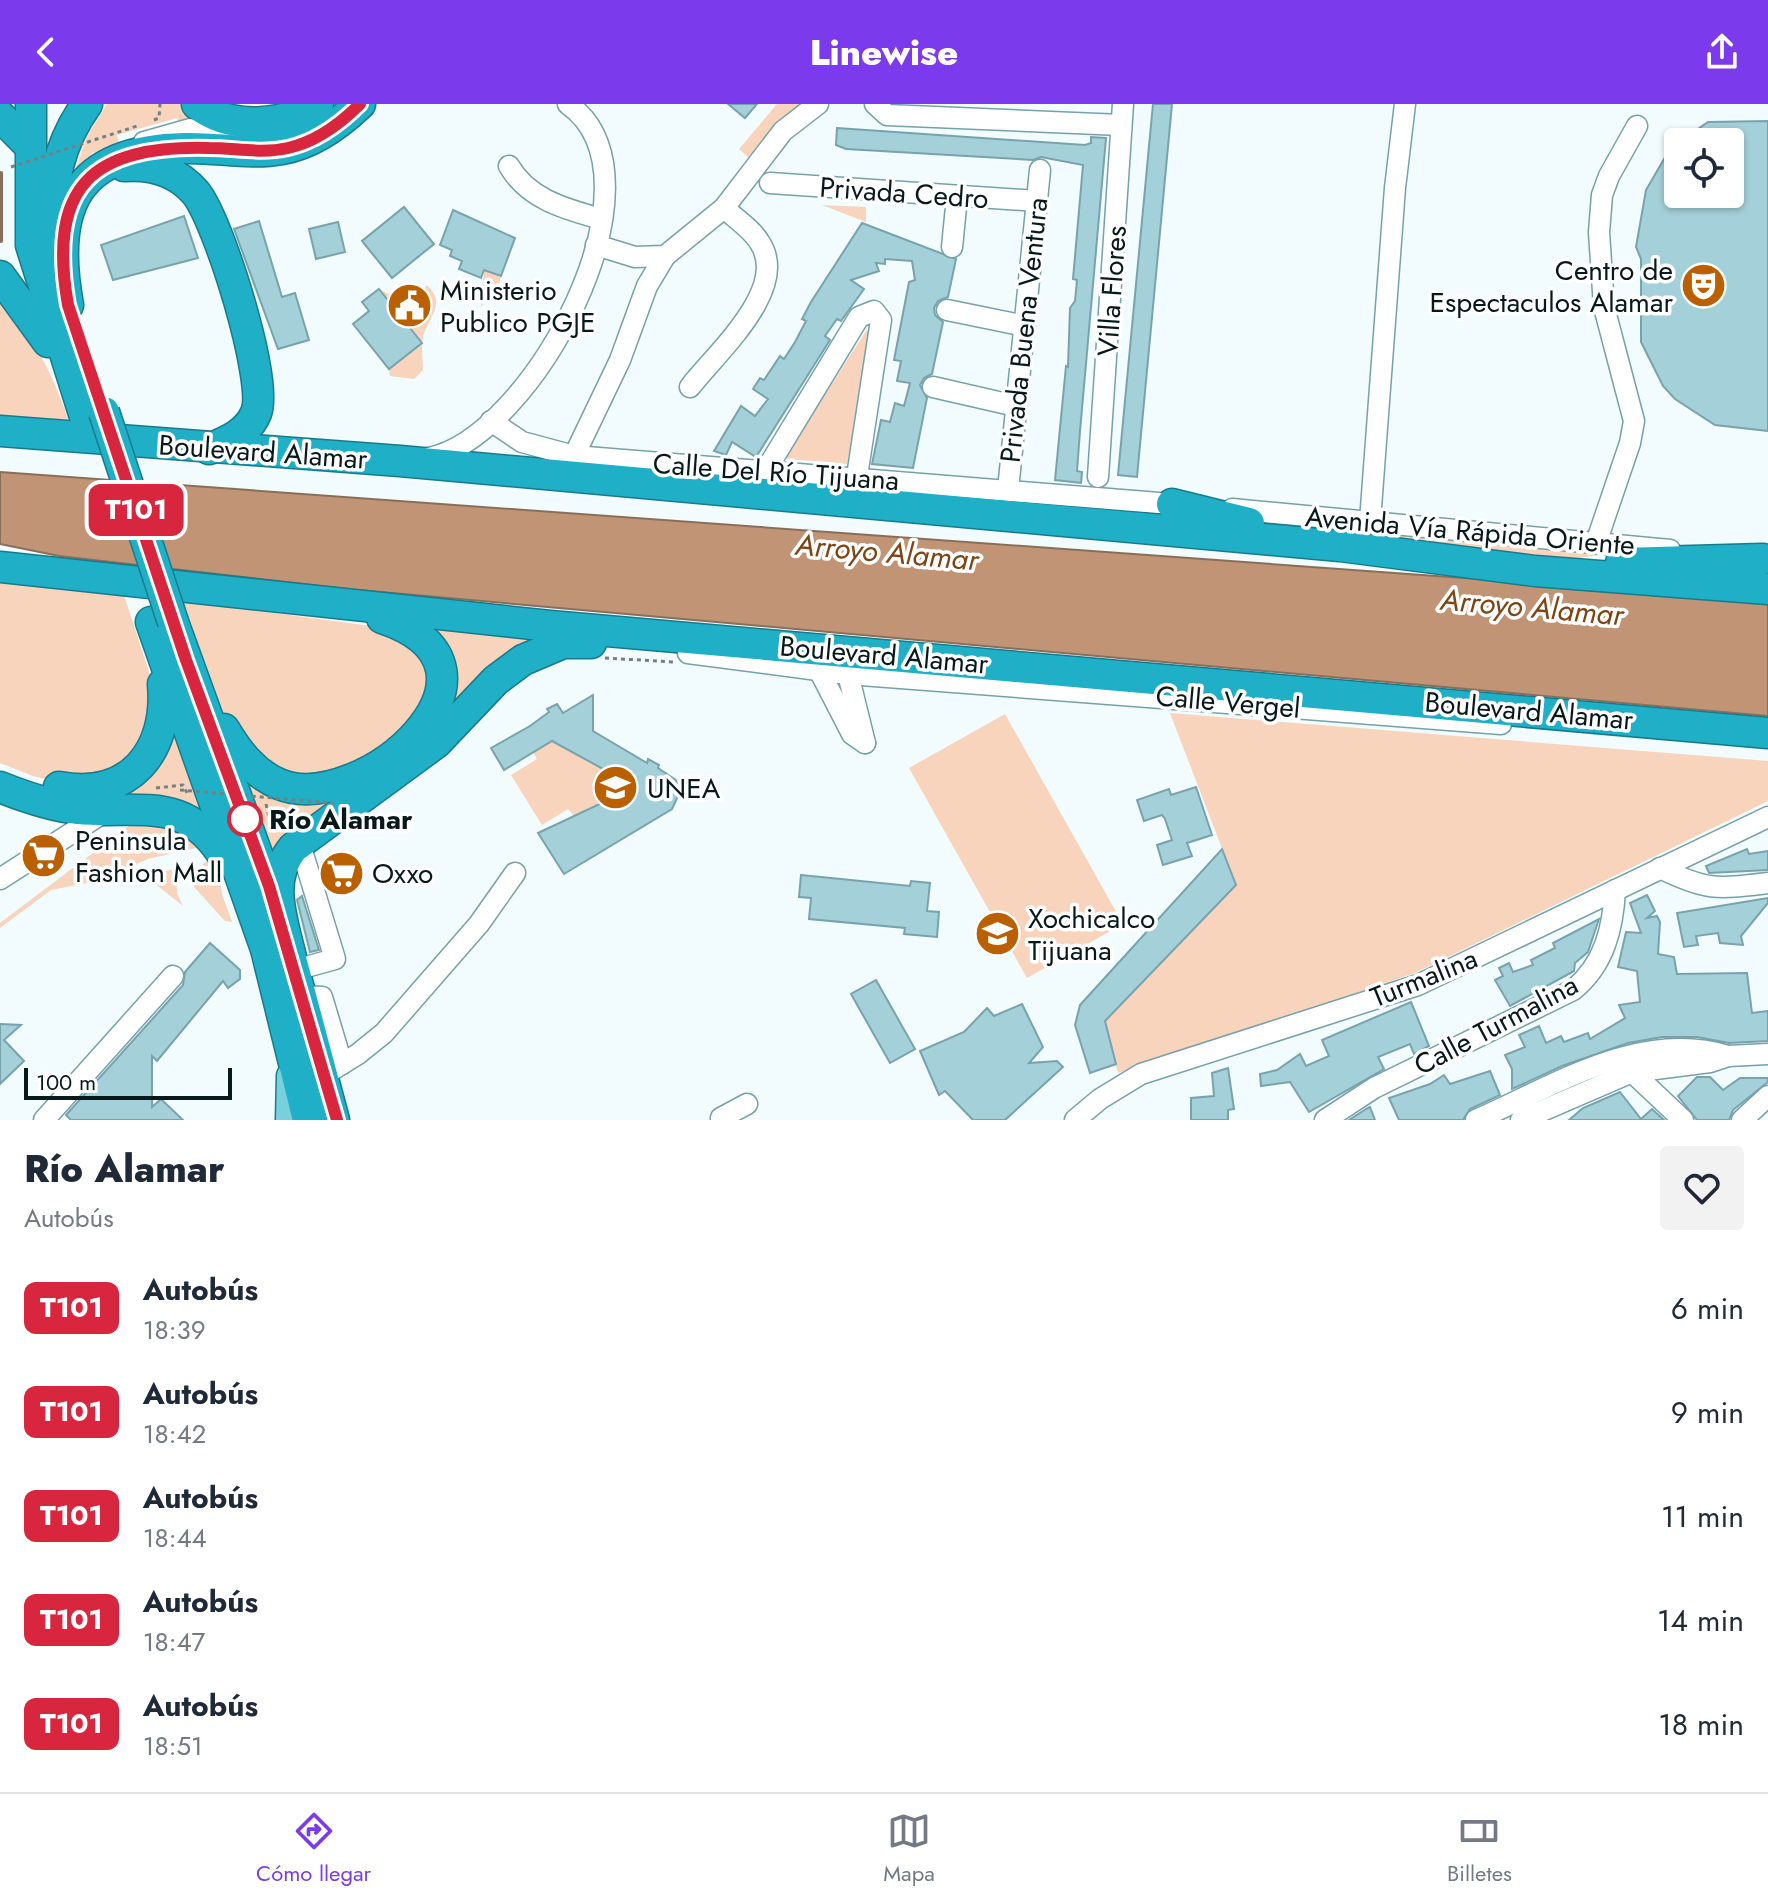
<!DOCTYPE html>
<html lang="es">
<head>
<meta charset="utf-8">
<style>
  body { margin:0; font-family:Jost,sans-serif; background:#f2f2f3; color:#1f2937; height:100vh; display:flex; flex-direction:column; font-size:30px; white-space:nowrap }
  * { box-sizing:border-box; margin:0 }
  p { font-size:26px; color:#747a83 }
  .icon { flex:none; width:44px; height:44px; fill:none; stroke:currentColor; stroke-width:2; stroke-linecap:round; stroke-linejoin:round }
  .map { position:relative; height:1016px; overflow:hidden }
  .drawer { display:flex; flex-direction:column; background:#fff; flex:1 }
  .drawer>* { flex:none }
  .badge { padding:0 16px; border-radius:12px; font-size:28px; line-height:52px }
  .controls { position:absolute; left:1664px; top:24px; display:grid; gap:16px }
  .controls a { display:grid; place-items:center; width:80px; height:80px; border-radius:8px; background:#fff; box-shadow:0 2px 6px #0004; font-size:40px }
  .scale { position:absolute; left:24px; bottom:20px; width:208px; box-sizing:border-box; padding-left:8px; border:4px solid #08191c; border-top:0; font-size:22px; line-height:28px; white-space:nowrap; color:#08191c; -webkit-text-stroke:6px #fff; paint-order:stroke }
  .map>.badge { position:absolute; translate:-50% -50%; box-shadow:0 0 0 4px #fff }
  .round { display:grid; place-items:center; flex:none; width:84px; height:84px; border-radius:8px; background:#f2f2f3 }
  .headline { display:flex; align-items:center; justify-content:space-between; height:136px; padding:0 24px }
  h1 { font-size:38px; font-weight:800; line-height:60px }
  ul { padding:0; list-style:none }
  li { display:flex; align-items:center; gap:24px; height:104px; padding:0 24px }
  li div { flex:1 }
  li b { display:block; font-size:30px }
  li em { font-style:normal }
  li .badge { min-width:88px; font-weight:700; text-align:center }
  header { display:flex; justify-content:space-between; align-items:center; height:104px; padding:0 24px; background:#7c3aed; color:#fff; font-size:36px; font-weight:800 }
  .dock { display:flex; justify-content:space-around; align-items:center; height:112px; border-top:2px solid #e0e1e3; background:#fff; font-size:22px; color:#747a83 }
  .dock a { display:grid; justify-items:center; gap:4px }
  .dock .current { color:#7c3aed }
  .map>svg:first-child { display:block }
  .green { fill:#f8d4bc }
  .water { fill:#c09475; stroke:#896f5a; stroke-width:2 }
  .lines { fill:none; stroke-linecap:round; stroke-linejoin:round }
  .stream { stroke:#896f5a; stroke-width:4 }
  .building { fill:#a4d0da; stroke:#78a3ac; stroke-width:2 }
  .minor-casing { stroke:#76a1aa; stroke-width:23 }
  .major-casing { stroke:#177b8b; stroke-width:29 }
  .highway-casing { stroke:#177b8b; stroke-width:33 }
  .path { stroke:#738183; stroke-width:3; stroke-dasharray:4 4; stroke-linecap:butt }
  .minor { stroke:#fff; stroke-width:20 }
  .major { stroke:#79d0dd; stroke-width:26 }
  .highway { stroke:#1fb0c7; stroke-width:30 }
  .highway-bridge-casing { stroke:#177b8b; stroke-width:33; stroke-linecap:butt }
  .path-bridge { stroke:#738183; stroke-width:3; stroke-dasharray:4 4; stroke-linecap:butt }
  .highway-bridge { stroke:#1fb0c7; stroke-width:30 }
  .line-casing { stroke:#fff; stroke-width:18 }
  .line { stroke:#d7263d; stroke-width:12 }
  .stop-dot { fill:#fff; stroke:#d7263d; stroke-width:4 }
  .labels { text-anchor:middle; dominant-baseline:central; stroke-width:7; stroke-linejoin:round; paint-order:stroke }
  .street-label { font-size:28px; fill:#08191c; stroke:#fff }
  .poi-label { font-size:28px; fill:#08191c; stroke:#fff; text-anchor:start }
  .stop-label { font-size:28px; font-weight:bold; fill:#08191c; stroke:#fff; text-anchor:start }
  .water-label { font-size:30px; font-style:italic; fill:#7e4414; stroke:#fff }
</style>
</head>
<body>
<header><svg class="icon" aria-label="back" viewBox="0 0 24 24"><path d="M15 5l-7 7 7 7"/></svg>Linewise<svg class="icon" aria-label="share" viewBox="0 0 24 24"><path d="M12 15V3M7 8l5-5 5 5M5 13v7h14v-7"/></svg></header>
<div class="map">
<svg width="1768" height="1016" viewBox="0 0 1768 1016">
  <rect width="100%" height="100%" fill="#f2fbfd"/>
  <g class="green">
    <path d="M107,0H185L205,18L180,23L177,14L117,31L119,40L92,49L70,81L87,33Z"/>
    <path d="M777,0H809L749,54L739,45Z"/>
    <path d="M822,101L866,103V118Z"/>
    <path d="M484,166L501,172L499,180L481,203Z"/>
    <path d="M427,181C447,200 429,212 423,233C421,244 423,255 423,266L414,275L390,272L389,265L422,239L379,185L412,202Z"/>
    <path d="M0,188C32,233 53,268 70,321L0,311Z"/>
    <path d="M866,227L873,228L847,360L788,355L786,351Z"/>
    <path d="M1255,416L1613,449L1566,456L1300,430Z"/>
    <path d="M0,478L123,488L152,577L142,651L75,682L33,672L0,659Z"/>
    <path d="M178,496L393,525L424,550L429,607L340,674L283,675L232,630Z"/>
    <path d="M408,517L566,533L275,760L236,663L314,694L445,605Z"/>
    <path d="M1170,609L1768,657V697L1415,869L1118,969L1105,917L1236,781Z"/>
    <path d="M1005,610L1123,820L1027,874L909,664Z"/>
    <path d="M174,611L215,724L90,697Z"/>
    <path d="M552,637L636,683L574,712L568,705L542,721L511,671L537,655L533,648Z"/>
    <path d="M134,718H163L204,742L148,755L97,777L51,786L0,824V819Z"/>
    <path d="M215,750L222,790L232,818L225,817L194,783L195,767Z"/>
    <path d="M176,765L177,789L183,802L153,778L149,770Z"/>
  </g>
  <path class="water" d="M0,368L1768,496V612L347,485L59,452L0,440Z"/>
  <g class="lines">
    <path class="stream" d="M1,137V69"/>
  </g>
  <g class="building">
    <path d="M728,0H757L745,14Z"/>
    <path d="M1153,0H1172L1137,373L1118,371Z"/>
    <path d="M1768,17V327L1715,321L1675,295L1663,282L1641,238V155L1636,143L1646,86L1678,31V90H1730V38H1679L1708,18Z"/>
    <path d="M837,24L1085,41L1091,39V33L1106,34L1080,327L1077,367L1082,368L1081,379L1055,376L1066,262L1068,263L1070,204L1075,197L1077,176L1073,175L1083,61L1041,53L1033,56L846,45L836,41Z"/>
    <path d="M404,103L434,140L392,174L362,137Z"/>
    <path d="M453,106L515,134L501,172L484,166L481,174L459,165L462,157L450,152L452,146L440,141Z"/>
    <path d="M184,112L198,154L113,176L101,141Z"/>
    <path d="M259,117L282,193L295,189L309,236L278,245L234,125Z"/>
    <path d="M338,118L345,148L316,155L309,125Z"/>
    <path d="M862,119L956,155L948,193L938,197L934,204L935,211L943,218L932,270L924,274L920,281L927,294L913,364L872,360L881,316L890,318L895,299L904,302L910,279L897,277L901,257L894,256L909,178L915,176L912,157L885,155V160L876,159L879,167L851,176L864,185L841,217L837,215L825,232L830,236L756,353L732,338L726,351L714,347L741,302L755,312L768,295L753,285L760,274L764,276L780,252L784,255L795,238L806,217L802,215L811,198Z"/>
    <path d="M379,185L422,239L389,265L353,220L369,207L362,198Z"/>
    <path d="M593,591V627L647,659L648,655L659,661L658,664L676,676L679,690L672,705L564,770L538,729L636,683L552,637L504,666L491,644L530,622L549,608L547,605L557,600L563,609Z"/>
    <path d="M1196,683L1212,731L1187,739L1192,752L1163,761L1157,741L1172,736L1165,715L1162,711L1144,717L1137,696L1169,685L1171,691Z"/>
    <path d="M1222,745L1236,781L1105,917L1116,960L1090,969L1075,921L1080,901Z"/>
    <path d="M1747,745L1749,750L1768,747V766L1709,769L1706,762Z"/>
    <path d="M354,752L362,773L334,783L325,777L321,765Z"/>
    <path d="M801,771L910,782L911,777L930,779L927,807L939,808L937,833L904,830L905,824L809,815L811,794L799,793Z"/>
    <path d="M1647,791L1655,807L1647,814L1657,812L1660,818L1658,850L1674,853L1677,870L1747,869L1752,909L1768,907V937L1729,939L1697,933H1662L1628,939L1562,962L1512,985V965L1505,951L1525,943L1519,931L1539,922L1546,939L1561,932L1564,938L1588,929L1590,935L1625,914L1619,901L1640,898L1637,867L1618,863L1626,828L1641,829L1630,799Z"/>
    <path d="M302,792L319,846L310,848L297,796Z"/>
    <path d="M1768,794V799L1741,832L1743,841L1720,839L1718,829L1696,832L1698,841L1684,843L1677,809Z"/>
    <path d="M1599,815L1588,848L1575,859L1574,867L1510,902L1495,876L1503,872L1499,864L1509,859L1513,868L1533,861L1531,856L1555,844L1553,839Z"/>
    <path d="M210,839L240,866V875L228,884L223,877L157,957L152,952V1003L161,995L183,1016H71L66,1011L183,881L185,868Z"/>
    <path d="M876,876L915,945L890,959L851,890Z"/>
    <path d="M1411,898L1429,942L1414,950L1410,940L1378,953L1384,965L1309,1008L1290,978L1261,982L1260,970L1277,966L1300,950L1306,962L1329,952L1322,936Z"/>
    <path d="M1022,900L1043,943L1029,959L1057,957L1063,963L1005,1016H973L945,987L939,991L920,947L964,928L987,904L994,912Z"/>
    <path d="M0,920L21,921L4,936L24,957L0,980Z"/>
    <path d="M1228,964L1234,1005L1228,1006V1016H1191V994L1214,992L1212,969Z"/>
    <path d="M1490,967L1500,991L1470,1005L1463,1016H1399L1389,994L1430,980L1444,971L1450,980Z"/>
    <path d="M1697,973H1710L1723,986L1740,974H1768V978L1733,1006L1729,1016H1697L1678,992Z"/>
    <path d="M1620,988L1641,1015L1652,1005L1664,1016H1569L1583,1004Z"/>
    <path d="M1370,1003L1375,1016H1349L1366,1005Z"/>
  </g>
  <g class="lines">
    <defs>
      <g id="minor">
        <path d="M875,0L887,11L1121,21"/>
        <path d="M144,38L190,25L232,37"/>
        <path d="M509,62C529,96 566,105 601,115"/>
        <path d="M770,79L1037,97"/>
        <path d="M596,141L635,153L665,152L724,104L783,27L818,0"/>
        <path d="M952,143L957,93"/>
        <path d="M947,206L1025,222"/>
        <path d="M690,283C716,249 790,185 760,139C752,125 736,115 724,104"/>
        <path d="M933,283L1016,302"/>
        <path d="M491,317L522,338L574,352L1184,401"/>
        <path d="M574,352L620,256L647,182L665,152"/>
        <path d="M428,354C531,336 673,74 568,0"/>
        <path d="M766,366L859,213L874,207L881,216L857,372"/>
        <path d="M1098,373L1123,0"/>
        <path d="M1008,386L1040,66"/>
        <path d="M1232,405L1670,446"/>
        <path d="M1370,417L1395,84L1405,0"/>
        <path d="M1596,439L1630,339L1634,317L1604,203L1599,128L1602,91L1609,72L1637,22"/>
        <path d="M688,549L848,570L1501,620"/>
        <path d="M819,566L852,630L865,639"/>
        <path d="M848,570L865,639"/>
        <path d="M1660,764C1707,787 1717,785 1768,779"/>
        <path d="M0,775L109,705"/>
        <path d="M295,866L335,855L299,737"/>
        <path d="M302,892L322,893L342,960"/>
        <path d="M1632,968L1683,1016"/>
        <path d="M324,971L358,950L384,929L479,820L515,769"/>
        <path d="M721,1014L747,1000"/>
        <path d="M44,1016L173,872"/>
        <path d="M1075,1016L1100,995L1141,970L1418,881L1768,713"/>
        <path d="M1325,1016L1374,984L1573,886C1604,861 1613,825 1615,786"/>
        <path d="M1476,1016C1554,982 1640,925 1728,952"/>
        <path d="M1521,1016L1632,968L1710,958L1728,952L1768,950"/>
        <path d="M1742,1016L1768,992"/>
      </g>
      <path id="major" d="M289,1016L290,972"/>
      <g id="highway">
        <path d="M31,0V141L87,319"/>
        <path d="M197,0C231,27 284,22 318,0"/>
        <path d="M0,12L30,42"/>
        <path d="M124,62C151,60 176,66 195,88C218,114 269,278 256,309C248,329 228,337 209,345"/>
        <path d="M51,130C51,81 58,40 87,0"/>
        <path d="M0,172L48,238"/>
        <path d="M68,201C50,102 76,46 185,44C217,43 250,51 282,45C311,40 339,20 360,0"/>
        <path d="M0,327L400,357L1340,442L1535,467L1768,485"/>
        <path d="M1172,400L1249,419"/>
        <path d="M1621,459L1763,455"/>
        <path d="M0,463L550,522L1768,629"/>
        <path d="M151,518L266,845L308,1016"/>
        <path d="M173,518L273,794"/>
        <path d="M224,625C238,648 253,669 279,680C361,714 533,564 382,514"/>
        <path d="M0,683C25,693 51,702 78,705C142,710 187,690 226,756"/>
        <path d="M59,683C130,696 169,647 163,580"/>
        <path d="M286,836L334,1016"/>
        <path d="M291,854C283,817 266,777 293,744L436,639L496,576L523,556L563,539H591"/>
      </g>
    </defs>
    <use href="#minor" class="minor-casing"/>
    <use href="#major" class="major-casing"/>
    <use href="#highway" class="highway-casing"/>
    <g class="path">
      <path d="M154,16L159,14L160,0"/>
      <path d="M605,554L674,558"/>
      <path d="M156,684L183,681L187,689"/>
      <path d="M266,700L269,713"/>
    </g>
    <use href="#minor" class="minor"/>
    <use href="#major" class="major"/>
    <use href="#highway" class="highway"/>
    <defs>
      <path id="highway-bridge" d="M104,308L173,518"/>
    </defs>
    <use href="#highway-bridge" class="highway-bridge-casing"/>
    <g class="path-bridge">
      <path d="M11,63L137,22"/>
      <path d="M180,686L332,699L331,705"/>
    </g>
    <use href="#highway-bridge" class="highway-bridge"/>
  </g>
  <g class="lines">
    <defs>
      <path id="line" d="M337,1016L269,782L186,556L68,201C47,82 92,41 209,44C236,44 261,50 288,44C315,38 341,19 360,0"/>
    </defs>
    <use href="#line" class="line-casing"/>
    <use href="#line" class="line"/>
  </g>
  <defs>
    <symbol id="theatre-disc" viewBox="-11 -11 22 22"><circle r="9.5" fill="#ba6000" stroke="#fff"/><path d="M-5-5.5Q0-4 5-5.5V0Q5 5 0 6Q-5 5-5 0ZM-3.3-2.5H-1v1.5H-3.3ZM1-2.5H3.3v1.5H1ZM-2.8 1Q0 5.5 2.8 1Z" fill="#fff"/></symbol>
    <symbol id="civic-disc" viewBox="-11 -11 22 22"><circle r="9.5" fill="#ba6000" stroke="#fff"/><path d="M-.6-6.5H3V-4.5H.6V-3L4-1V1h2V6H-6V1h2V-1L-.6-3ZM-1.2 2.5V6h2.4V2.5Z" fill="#fff"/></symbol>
    <symbol id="university-disc" viewBox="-11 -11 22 22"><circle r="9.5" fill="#ba6000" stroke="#fff"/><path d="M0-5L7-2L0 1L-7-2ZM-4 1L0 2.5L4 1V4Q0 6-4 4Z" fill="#fff"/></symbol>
    <symbol id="supermarket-disc" viewBox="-11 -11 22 22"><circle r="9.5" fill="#ba6000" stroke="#fff"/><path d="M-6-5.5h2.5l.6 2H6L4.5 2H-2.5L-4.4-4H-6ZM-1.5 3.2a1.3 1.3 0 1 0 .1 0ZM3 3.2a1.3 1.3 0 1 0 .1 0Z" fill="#fff"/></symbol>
  </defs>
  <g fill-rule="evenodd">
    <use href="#theatre-disc" x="1678" y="156" width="51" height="51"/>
    <use href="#civic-disc" x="384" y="176" width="51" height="51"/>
    <use href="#university-disc" x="590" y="658" width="51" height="51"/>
    <use href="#supermarket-disc" x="18" y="726" width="51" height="51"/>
    <use href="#supermarket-disc" x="316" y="744" width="51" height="51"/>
    <use href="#university-disc" x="972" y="804" width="51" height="51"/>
  </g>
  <circle class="stop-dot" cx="245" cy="715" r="16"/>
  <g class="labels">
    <g class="street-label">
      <text transform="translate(904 89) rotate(4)">Privada Cedro</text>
      <text transform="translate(1112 187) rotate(-86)">Villa Flores</text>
      <text transform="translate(1024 226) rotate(-84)">Privada Buena Ventura</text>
      <text transform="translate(263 348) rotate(4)">Boulevard Alamar</text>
      <text transform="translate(776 368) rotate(4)">Calle Del Río Tijuana</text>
      <text transform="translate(1470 427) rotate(5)">Avenida Vía Rápida Oriente</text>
      <text transform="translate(884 551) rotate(5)">Boulevard Alamar</text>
      <text transform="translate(1228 598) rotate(5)">Calle Vergel</text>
      <text transform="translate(1529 607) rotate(5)">Boulevard Alamar</text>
      <text transform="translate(1424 874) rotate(-22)">Turmalina</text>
      <text transform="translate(1496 921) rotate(-28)">Calle Turmalina</text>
    </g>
    <g class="poi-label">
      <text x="1673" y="166" text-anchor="end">Centro de<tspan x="1673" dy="32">Espectaculos Alamar</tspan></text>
      <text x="440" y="186">Ministerio<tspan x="440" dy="32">Publico PGJE</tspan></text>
      <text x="647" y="684">UNEA</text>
      <text x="75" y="736">Peninsula<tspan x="75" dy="32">Fashion Mall</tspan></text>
      <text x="372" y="769">Oxxo</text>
      <text x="1028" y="814">Xochicalco<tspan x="1028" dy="32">Tijuana</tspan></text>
    </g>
    <g class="stop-label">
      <text x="269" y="715">Río Alamar</text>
    </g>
    <g class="water-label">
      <text transform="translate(887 448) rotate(5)">Arroyo Alamar</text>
      <text transform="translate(1532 503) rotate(5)">Arroyo Alamar</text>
    </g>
  </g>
</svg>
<div class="controls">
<a><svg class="icon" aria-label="locate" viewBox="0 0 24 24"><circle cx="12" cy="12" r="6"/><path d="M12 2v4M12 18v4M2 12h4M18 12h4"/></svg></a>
</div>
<div class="scale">100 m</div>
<b class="badge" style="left:136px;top:406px;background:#d7263d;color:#fff">T101</b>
</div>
<section class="drawer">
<div class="headline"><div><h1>Río Alamar</h1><p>Autobús</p></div><a class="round"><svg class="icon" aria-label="heart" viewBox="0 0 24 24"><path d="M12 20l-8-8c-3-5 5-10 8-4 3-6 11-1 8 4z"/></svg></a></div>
<ul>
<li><span class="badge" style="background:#d7263d;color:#fff">T101</span><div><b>Autobús</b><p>18:39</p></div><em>6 min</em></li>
<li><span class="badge" style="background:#d7263d;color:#fff">T101</span><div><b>Autobús</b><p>18:42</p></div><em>9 min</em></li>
<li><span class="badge" style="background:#d7263d;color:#fff">T101</span><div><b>Autobús</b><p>18:44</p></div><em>11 min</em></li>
<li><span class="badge" style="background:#d7263d;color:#fff">T101</span><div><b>Autobús</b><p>18:47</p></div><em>14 min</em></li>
<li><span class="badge" style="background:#d7263d;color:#fff">T101</span><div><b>Autobús</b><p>18:51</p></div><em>18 min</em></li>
</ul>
</section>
<nav class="dock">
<a class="current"><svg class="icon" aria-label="directions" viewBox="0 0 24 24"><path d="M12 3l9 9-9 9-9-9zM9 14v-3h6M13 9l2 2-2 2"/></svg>Cómo llegar</a>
<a><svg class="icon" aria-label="map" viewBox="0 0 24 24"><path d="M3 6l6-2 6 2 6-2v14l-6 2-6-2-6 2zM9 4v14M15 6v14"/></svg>Mapa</a>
<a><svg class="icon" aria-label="tickets" viewBox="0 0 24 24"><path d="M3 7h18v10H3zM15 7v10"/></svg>Billetes</a>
</nav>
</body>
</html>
